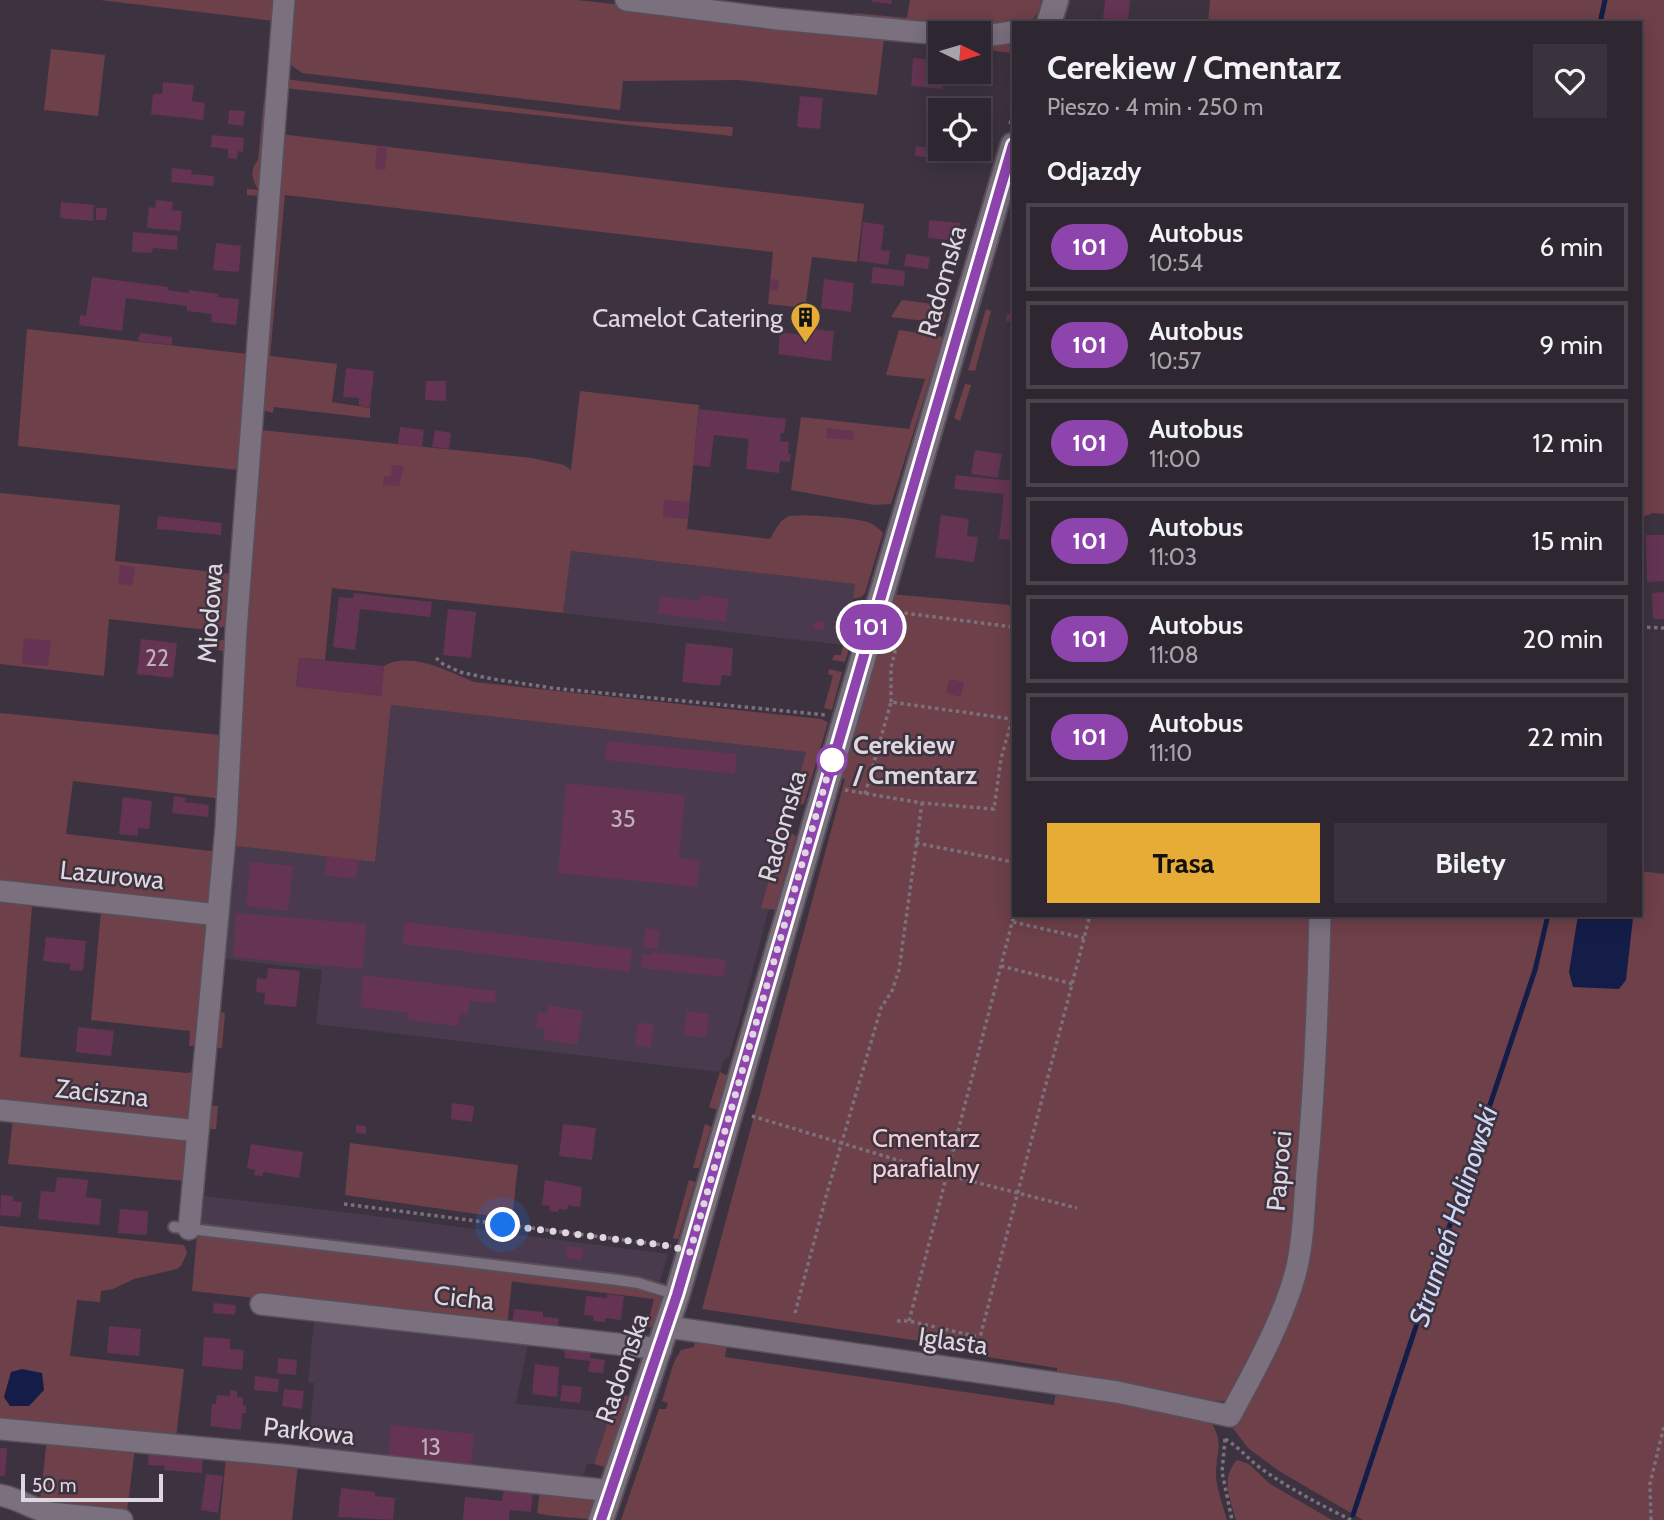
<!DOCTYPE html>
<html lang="pl">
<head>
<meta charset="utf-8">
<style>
  body { margin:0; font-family:Cabin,sans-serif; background:#3a323c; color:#f1f3f6; height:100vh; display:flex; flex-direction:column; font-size:26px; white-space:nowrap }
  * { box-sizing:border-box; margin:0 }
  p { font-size:23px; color:#a7a5ab }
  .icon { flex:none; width:38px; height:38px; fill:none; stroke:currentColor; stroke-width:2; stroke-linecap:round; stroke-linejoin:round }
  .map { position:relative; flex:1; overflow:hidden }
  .panel { position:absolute; left:1012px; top:21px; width:630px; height:896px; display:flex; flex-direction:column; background:#2e2630; border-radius:0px; box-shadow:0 4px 18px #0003,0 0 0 2px #49434c }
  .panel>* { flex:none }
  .badge { padding:0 14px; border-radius:23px; font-size:24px; line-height:46px }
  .needle { width:46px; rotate:95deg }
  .buttons { position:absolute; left:928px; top:21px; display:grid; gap:14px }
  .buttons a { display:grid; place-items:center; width:63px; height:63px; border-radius:0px; background:#2e2630; box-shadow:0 4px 18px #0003,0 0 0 2px #49434c; font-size:35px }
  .scale { position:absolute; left:21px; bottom:18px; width:142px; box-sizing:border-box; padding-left:7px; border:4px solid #ded7df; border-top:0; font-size:19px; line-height:24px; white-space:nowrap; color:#ded7df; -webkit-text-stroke:5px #3d3340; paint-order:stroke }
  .you { position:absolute; width:35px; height:35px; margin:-18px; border:5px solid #fff; border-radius:50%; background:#1a73e8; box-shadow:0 0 0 10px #1a73e833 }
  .map>.badge { position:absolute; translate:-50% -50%; box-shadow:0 0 0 4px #fff }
  h2 { padding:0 35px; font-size:26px; line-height:63px }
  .round { display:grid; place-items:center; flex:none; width:74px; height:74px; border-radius:0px; background:#3a323c }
  .summary { display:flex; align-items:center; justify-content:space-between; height:119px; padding:0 35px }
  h1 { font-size:33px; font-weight:800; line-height:52px }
  .action { display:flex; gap:14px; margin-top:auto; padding:14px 35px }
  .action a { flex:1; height:80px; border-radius:0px; background:#e6ac36; color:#111; font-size:28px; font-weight:800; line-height:80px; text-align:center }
  .action a+a { background:#3a323c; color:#f1f3f6 }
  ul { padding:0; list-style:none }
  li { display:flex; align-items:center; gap:21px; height:88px; margin:0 14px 10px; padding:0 21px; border:4px solid #49434c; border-radius:0px }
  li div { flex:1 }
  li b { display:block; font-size:26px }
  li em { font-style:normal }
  li .badge { min-width:77px; font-weight:700; text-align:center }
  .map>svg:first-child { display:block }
  .built { fill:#493b4d }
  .green { fill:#6e4049 }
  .water { fill:#131d47 }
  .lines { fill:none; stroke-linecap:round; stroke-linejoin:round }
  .stream { stroke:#131d47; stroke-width:5 }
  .building { fill:#643452 }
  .service-casing { stroke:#584f5a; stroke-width:14 }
  .minor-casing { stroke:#584f5a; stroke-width:24 }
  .tertiary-casing { stroke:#584f5a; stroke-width:28 }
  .path { stroke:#7a717c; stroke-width:3.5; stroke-dasharray:3.5 3.5; stroke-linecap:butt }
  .service { stroke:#7b707e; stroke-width:10 }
  .minor { stroke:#7b707e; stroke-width:21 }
  .tertiary { stroke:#7b707e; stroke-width:24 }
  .line-casing { stroke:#fff; stroke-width:16 }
  .line { stroke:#8e44ad; stroke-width:10 }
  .walk { stroke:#ded7df; stroke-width:7; stroke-dasharray:0 12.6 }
  .stop-dot { fill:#fff; stroke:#8e44ad; stroke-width:3.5 }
  .labels { text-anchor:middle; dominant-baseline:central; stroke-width:5; stroke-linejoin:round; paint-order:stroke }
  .number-label { font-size:23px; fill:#c0aebc }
  .street-label { font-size:26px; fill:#ded7df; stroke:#3d3340 }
  .poi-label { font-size:26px; fill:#ded7df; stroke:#3d3340; text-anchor:end }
  .stop-label { font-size:26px; font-weight:bold; fill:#ded7df; stroke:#3d3340; text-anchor:start }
  .park-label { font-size:26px; fill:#f6cfd5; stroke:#3d3340 }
  .water-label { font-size:28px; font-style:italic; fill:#ccd7f5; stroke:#3d3340 }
</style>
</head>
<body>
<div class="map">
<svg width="1664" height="1520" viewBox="0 0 1664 1520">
  <rect width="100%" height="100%" fill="#3d3340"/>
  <g class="built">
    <path d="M570,551L856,584L844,645L563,613Z"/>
    <path d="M391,705L806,752L762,908L769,909L740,1017L729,1056L723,1061L720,1072L316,1024L322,970L225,959L236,846L375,862Z"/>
    <path d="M204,1196L343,1212L668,1254L655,1299L197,1245Z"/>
    <path d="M314,1320L528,1343L516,1404L611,1413L594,1464H587L581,1482L308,1453L314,1383L308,1382Z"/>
  </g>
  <g class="green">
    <path d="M100,0H276L274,21Z"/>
    <path d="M288,0H577L940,40V45L884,39L877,95L738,80L623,81L620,110L302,73L288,63Z"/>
    <path d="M910,0H1041L1038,12L1031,22L987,28L854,17L855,13L907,18Z"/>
    <path d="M1210,0H1664V514L1653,513L1640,518V23H1208Z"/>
    <path d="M1013,40V53L978,49V44Z"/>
    <path d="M51,49L105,55L98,116L44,110Z"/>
    <path d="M285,79L624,121L733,127L732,136L284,88Z"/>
    <path d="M264,99L270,101L261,196L247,195V189L258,190C252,178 249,171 258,160Z"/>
    <path d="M280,134L864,204L857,262L812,257L805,308L768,304L773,252L285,195L270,356L337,364L332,402L370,408V418L274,407L273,413L259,409Z"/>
    <path d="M902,300L940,305L946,312L943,323L891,317Z"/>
    <path d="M986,309L991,311L975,371L968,370Z"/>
    <path d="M27,329L248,354L238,470L18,446Z"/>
    <path d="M899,330L943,337L891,504L874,505L791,490L801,417L909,429L925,379L886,375Z"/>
    <path d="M965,384L971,385L960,421L954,418Z"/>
    <path d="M580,391L699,405L687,529L770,539C775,531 779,521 787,517C796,513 860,518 870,523C875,525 879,529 883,533L865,593L861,597L853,599L855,584L571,551L563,613L332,588L325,660L299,658L296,686L381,696L384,666C410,651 447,671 474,682L821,719L828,722L804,804L791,806L806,752L391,705L375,862L236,846L235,852H229L261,430L532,458L564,465L571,470Z"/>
    <path d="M0,493L120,505L115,561L231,574L227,626L208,630L109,619L104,676L0,664Z"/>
    <path d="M1013,584V915H1313L1298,1237L1285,1287L1234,1394L1224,1401L1200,1400L1057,1378V1368L981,1356V1350L702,1309L845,779L839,777L890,594L1010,605Z"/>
    <path d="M848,621L856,626L845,662L832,660L834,655H841Z"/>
    <path d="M207,640H226L223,799L73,781L66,834L219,852L209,904L0,886V713L220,735L225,652L216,649Z"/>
    <path d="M829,669L842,672L832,710L824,708L833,676L828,674Z"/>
    <path d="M784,828L796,836L775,910L761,908Z"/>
    <path d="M1640,871L1664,874V1520H1363L1279,1471L1248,1448L1232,1427L1255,1384L1301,1278L1326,915H1640Z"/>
    <path d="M227,873H233L221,1012L225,1013L222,1048H216Z"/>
    <path d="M0,902L32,906L20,1057L187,1073L197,1071L194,1121L0,1100Z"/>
    <path d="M101,911L210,924L200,1045L189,1046L190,1031L91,1020Z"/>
    <path d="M720,1072L728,1076L718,1110L709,1107Z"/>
    <path d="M208,1105L218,1106L216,1129H210L204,1196L201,1195Z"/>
    <path d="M13,1119L189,1138L185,1181L8,1164Z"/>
    <path d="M705,1124L711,1127L699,1168H693Z"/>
    <path d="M350,1143L518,1165L512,1219L345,1195Z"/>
    <path d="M689,1180L695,1182L678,1239L673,1238Z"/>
    <path d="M0,1226L184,1245L187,1253L181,1266L177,1269L134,1279L113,1289L101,1291L100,1302L77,1300L70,1356L184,1369L176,1438L0,1420Z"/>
    <path d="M197,1235L513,1272L637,1289L662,1298L654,1327L639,1328L640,1324L648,1323L654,1299L512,1281L507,1326L192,1291Z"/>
    <path d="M695,1338L727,1343L725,1357L1054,1405L1056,1391L1207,1416C1226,1444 1216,1447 1216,1476C1217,1490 1223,1506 1227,1520H621L659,1409H666L668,1403L662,1401L674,1362L681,1350L694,1347Z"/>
    <path d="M625,1395L629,1397L605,1467L594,1464L612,1410H620Z"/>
    <path d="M47,1438L135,1448L127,1511L40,1502Z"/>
    <path d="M226,1457L298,1464L292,1520H220Z"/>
    <path d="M1237,1460L1249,1464L1270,1484L1332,1520H1236C1230,1498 1220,1479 1237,1460Z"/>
    <path d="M540,1490L596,1495L587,1519C576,1518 545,1516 537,1513Z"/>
  </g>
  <g class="water">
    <path d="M1578,915H1630L1633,918L1626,980L1619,989L1573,987L1569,972Z"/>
    <path d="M22,1369L42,1373L44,1390L29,1406H10L4,1397L11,1372Z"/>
  </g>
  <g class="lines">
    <g class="stream">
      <path d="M1600,23L1605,0"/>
      <path d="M1353,1515L1535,970L1548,915"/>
    </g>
  </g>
  <g class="building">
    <path d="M872,0H892L891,4L872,2Z"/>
    <path d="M1105,0H1130L1128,21L1103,18Z"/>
    <path d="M913,58L940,60V72H944L942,89L911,86Z"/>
    <path d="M163,82L194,85L192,101L205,103L203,120L151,114L153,94H162Z"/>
    <path d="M800,96L823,98L820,129L797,127Z"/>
    <path d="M934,106L953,108V110H940V123H933Z"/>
    <path d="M229,110L245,111L243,126L228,124Z"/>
    <path d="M212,135L244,138L243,152L238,151L237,159L228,158V149L211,147Z"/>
    <path d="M916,146L933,148L932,158L915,156Z"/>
    <path d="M377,147L387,148L385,170L375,169Z"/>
    <path d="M172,168L192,170L191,174L214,176L213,186L171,182Z"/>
    <path d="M156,200L173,202L172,210L182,211L180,231L147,228L149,207L155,208Z"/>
    <path d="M61,202L94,205L93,221L60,218Z"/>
    <path d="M96,208H107L106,220H96Z"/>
    <path d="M929,220L960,223L958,241L928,238Z"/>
    <path d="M863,222L884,225L881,250L890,251L888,265L859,261Z"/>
    <path d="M133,232L178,236L177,250L153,248L152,253L132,252Z"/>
    <path d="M216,243L241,246L239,272L213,270Z"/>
    <path d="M906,254L930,257L928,269L904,266Z"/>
    <path d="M873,267L905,271L904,286L871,283Z"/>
    <path d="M92,277L168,287V290L189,293V290L218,294V297L239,299L236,325L211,322L212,314L187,311V306L126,298L122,331L79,325L80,315L86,316Z"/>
    <path d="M771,279L779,280L778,291L769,290Z"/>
    <path d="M824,279L854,283L851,312L821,308Z"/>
    <path d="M771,314L783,316L781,329L769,327Z"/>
    <path d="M1007,314H1013V330H1011L1012,322L1006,321Z"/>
    <path d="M803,328L834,331L831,361L778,354L780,332L802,335Z"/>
    <path d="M140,333L172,337V345L138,341Z"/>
    <path d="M346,368L374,371L370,408L359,406V398L343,397Z"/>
    <path d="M426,381H446V401L425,400Z"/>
    <path d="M699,409L786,419L784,433H781L780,441L789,442L788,454H791L790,462L780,461L779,473L746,469L749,439L714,435L710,467L693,465Z"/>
    <path d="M400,427L424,430L422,447L398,444Z"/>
    <path d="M827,428L854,431L853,440L826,438Z"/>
    <path d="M435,430L451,433L449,449L432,447Z"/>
    <path d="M975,450L1002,454L998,478L971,474Z"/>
    <path d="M392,465L404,466L399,486L383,485L384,476L391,477Z"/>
    <path d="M956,475L1013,481V540L999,539L1004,494L954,489Z"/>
    <path d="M664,500L689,502L688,519L663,517Z"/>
    <path d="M941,515L969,519L967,536L978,537L974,562L935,557Z"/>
    <path d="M158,516L222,523L221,535L157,529Z"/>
    <path d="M1646,535H1664V581L1647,582Z"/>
    <path d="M120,565L135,567L132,586L118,584Z"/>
    <path d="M1664,592V619H1653L1652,593Z"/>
    <path d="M354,593L432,602L430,617L360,609L355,650L333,647L339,597L353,598Z"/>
    <path d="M700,595L729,599L726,622L658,614L660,596L699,601Z"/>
    <path d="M448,609L476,612L471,658L443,655Z"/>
    <path d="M815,620L825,622L824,630L813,629Z"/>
    <path d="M24,638L51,641L48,666L22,664Z"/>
    <path d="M141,639L177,643L173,678L137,674Z"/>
    <path d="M686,643L733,648L731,676L722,675L720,686L682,682Z"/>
    <path d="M299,658L384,666L381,696L296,687Z"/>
    <path d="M949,679L964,682L961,697L946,693Z"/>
    <path d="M607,741L737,754L735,774L605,760Z"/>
    <path d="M566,783L685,795L679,858L700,860L697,887L558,873Z"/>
    <path d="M174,796L186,798L185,802L209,805L208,817L172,813Z"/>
    <path d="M123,797L152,801L149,829L138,828V836L119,834Z"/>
    <path d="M775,825L784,828L780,840L771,837Z"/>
    <path d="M327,856L359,860L356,879L324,875Z"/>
    <path d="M250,862L293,866L288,911L246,906Z"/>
    <path d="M236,913L366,924L363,969L233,957Z"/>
    <path d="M405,922L632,949L630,972L402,944Z"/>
    <path d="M646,928L660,930L657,949L643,947Z"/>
    <path d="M46,937L86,941L83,971L70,970V964L43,961Z"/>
    <path d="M653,952L726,960L724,977L641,968L642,954L653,955Z"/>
    <path d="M268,968L300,971L296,1007L264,1004L265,993L256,992L257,978L267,979Z"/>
    <path d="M363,975L496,991L495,1003L470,1001L468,1015L460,1013L458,1026L407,1020L408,1013L360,1007Z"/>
    <path d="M548,1005L583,1011L577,1045L544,1040L545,1029L536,1028L538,1012L547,1014Z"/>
    <path d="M687,1011L709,1014L706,1038L684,1035Z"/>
    <path d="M638,1022L654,1025L651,1048L635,1045Z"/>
    <path d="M78,1027L114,1031L111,1056L76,1052Z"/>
    <path d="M452,1103L474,1106L472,1122L451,1119Z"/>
    <path d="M563,1124L596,1128L592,1160L559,1156Z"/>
    <path d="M356,1125L366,1126V1134L356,1133Z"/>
    <path d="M251,1144L303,1152L299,1178L263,1172V1176L254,1175L255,1170L247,1168Z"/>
    <path d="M57,1177L88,1180L86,1197L102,1199L99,1225L38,1219L41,1191L55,1192Z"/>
    <path d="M545,1180L582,1187L580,1207L568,1205L567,1210L559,1209L558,1212L549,1211L550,1206L542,1205Z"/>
    <path d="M1,1195L13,1196V1201L22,1202L20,1217L0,1215Z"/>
    <path d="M120,1209L148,1211L147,1235L118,1233Z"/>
    <path d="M567,1246L584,1248L582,1260L566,1258Z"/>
    <path d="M607,1294L624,1296L621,1320L605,1318V1322L593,1321L594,1316L584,1315L586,1296L607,1298Z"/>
    <path d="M214,1303L236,1305L235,1315L213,1313Z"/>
    <path d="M514,1309L543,1312V1317L559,1318L557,1331L512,1326Z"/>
    <path d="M109,1326L141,1329L139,1356L107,1353Z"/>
    <path d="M204,1337L230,1339V1349L244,1350L242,1370L202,1366Z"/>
    <path d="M564,1348L591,1351L590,1358L605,1360L603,1373L588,1372L590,1361L565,1358Z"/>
    <path d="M278,1358L297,1360L296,1375L277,1373Z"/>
    <path d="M535,1364L559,1367L557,1397L532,1394Z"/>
    <path d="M255,1376L279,1379L278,1392L254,1390Z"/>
    <path d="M562,1385L582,1387L580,1403L560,1401Z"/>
    <path d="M284,1389L304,1391L302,1409L282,1406Z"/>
    <path d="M230,1390L237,1391V1397H243V1405L246,1406V1413H242L241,1430L210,1426L212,1404H216L217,1395L230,1396Z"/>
    <path d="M391,1425L474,1434L471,1468L388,1460Z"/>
    <path d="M0,1448H7L5,1476H0Z"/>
    <path d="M149,1453L203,1458L202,1473L164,1470L165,1466L148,1465Z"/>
    <path d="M206,1474L223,1476L218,1513L201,1510Z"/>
    <path d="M341,1488L375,1492V1496L395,1498L393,1520L338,1517Z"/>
    <path d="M504,1489L533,1492L531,1512L510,1510L509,1520H463L465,1497L502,1501Z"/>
  </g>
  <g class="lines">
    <defs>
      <path id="service" d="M174,1227L618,1280L638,1283L677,1295"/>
      <g id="minor">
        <path d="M626,0L778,19L940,34"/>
        <path d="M978,37L1013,32"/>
        <path d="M0,891L218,915"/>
        <path d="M0,1110L198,1131"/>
        <path d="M189,1229L226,827L236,631L284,0"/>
        <path d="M261,1304L661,1349"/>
        <path d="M668,1327L1117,1392L1230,1416C1253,1374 1284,1318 1296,1271C1304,1239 1304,1203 1307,1170C1315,1085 1318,1001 1320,915"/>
        <path d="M0,1429L281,1455L611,1491"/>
        <path d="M0,1495C18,1498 32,1509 50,1513L122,1520"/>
      </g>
      <g id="tertiary">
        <path d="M1049,23L1056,0"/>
        <path d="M601,1520L677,1295L1013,145"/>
      </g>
    </defs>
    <use href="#service" class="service-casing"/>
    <use href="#minor" class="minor-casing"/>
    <use href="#tertiary" class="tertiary-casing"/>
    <g class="path">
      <path d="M1010,124L1013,112"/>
      <path d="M1640,627L1664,628"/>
      <path d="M436,658L443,664L460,672L487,678L552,688L826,715"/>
      <path d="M891,702V668L904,613L1013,627"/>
      <path d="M845,790L922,803L994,809L1001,759L1013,715"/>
      <path d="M865,794L891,702L1012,719"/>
      <path d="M916,843L1013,862"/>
      <path d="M1013,922L1084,938"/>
      <path d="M1001,966L1073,984"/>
      <path d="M752,1116L947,1175L1077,1208"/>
      <path d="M344,1204L671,1246"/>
      <path d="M795,1313L827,1193L881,1008L892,991L899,970L922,803"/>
      <path d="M897,1321H909L979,1337"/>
      <path d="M909,1321L1014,915"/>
      <path d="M977,1349L1090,915"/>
      <path d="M1225,1439C1239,1447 1247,1458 1259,1467C1288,1488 1319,1504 1351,1520"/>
      <path d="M1225,1439L1222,1472L1232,1520"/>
      <path d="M1651,1520L1650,1484L1664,1426"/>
    </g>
    <use href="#service" class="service"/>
    <use href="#minor" class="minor"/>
    <use href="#tertiary" class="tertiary"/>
  </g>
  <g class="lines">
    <defs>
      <path id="line" d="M601,1520L677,1295L1013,145"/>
    </defs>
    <use href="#line" class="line-casing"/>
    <use href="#line" class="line"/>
    <path class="walk" d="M503,1225L670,1246L690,1252L832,760"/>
  </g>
  <defs>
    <symbol id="building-pin" viewBox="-11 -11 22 30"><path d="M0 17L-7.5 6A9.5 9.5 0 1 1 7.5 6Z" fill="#e6ac36" stroke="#3d3340"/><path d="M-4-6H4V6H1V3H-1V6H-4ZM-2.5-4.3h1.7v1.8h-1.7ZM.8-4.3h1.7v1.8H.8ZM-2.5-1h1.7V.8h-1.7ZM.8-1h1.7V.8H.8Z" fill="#111"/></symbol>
  </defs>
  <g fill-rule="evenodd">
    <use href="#building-pin" x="788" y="300" width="35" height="47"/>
  </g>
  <circle class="stop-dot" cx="832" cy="760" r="14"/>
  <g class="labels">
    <g class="number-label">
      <text x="157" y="658">22</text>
      <text x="623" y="819">35</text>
      <text x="431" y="1447">13</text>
    </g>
    <g class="street-label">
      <text transform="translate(942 281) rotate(-74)">Radomska</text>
      <text transform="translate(210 613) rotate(-86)">Miodowa</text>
      <text transform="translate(782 826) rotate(-74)">Radomska</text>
      <text transform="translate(112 875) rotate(6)">Lazurowa</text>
      <text transform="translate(102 1093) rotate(6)">Zaciszna</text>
      <text transform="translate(1279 1171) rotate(-85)">Paproci</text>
      <text transform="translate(464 1298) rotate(6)">Cicha</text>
      <text transform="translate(953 1341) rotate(8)">Iglasta</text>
      <text transform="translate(622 1368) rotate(-71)">Radomska</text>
      <text transform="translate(309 1431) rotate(6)">Parkowa</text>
    </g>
    <g class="poi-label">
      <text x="783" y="318">Camelot Catering</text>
    </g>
    <g class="stop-label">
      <text x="853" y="745">Cerekiew<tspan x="853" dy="30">/ Cmentarz</tspan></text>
    </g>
    <g class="park-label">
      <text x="926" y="1138">Cmentarz<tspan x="926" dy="30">parafialny</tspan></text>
    </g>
    <g class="water-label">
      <text transform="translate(1453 1216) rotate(-72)">Strumień Halinowski</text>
    </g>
  </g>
</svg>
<div class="buttons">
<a><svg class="needle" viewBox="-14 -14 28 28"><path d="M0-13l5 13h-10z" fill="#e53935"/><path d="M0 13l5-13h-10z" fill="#a7a5ab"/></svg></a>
<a><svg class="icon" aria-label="locate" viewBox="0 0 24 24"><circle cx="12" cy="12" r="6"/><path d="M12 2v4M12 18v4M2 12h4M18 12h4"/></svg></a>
</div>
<div class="scale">50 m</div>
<div class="you" style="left:503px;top:1225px"></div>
<b class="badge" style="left:871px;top:627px;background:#8e44ad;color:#fff">101</b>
<section class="panel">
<div class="summary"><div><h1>Cerekiew / Cmentarz</h1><p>Pieszo · 4 min · 250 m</p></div><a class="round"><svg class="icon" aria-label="heart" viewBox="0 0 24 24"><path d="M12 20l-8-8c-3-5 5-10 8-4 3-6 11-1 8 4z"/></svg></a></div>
<h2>Odjazdy</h2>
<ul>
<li><span class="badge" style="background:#8e44ad;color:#fff">101</span><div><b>Autobus</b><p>10:54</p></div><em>6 min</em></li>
<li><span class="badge" style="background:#8e44ad;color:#fff">101</span><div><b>Autobus</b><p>10:57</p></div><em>9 min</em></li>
<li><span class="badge" style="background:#8e44ad;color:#fff">101</span><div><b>Autobus</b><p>11:00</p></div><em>12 min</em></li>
<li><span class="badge" style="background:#8e44ad;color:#fff">101</span><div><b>Autobus</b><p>11:03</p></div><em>15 min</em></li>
<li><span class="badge" style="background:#8e44ad;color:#fff">101</span><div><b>Autobus</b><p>11:08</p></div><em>20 min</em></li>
<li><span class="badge" style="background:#8e44ad;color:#fff">101</span><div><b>Autobus</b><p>11:10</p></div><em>22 min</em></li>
</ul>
<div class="action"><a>Trasa</a><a>Bilety</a></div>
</section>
</div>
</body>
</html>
